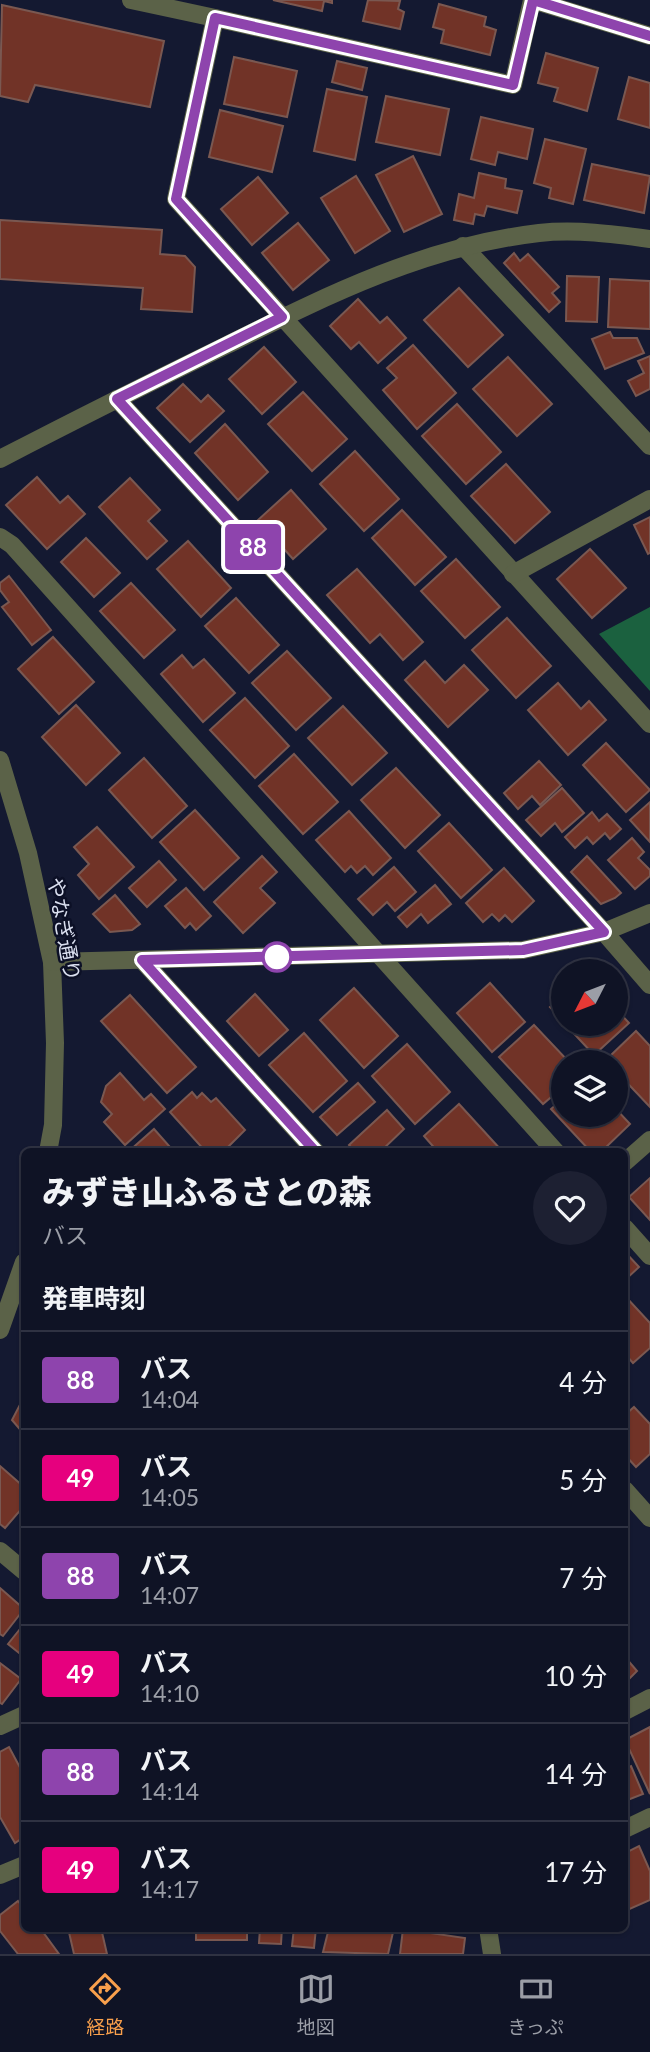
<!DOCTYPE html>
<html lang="ja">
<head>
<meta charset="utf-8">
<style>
  body { margin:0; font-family:Lato,"Noto Sans JP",sans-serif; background:#1d2032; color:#f1f3f6; height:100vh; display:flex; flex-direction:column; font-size:26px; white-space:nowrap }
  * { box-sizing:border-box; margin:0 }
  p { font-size:23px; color:#9b9ea7 }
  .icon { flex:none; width:38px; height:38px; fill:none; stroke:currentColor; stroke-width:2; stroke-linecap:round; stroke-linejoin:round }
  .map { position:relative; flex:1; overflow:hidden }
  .panel { position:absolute; left:21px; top:1148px; width:607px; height:784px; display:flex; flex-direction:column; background:#0f1325; border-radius:10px; box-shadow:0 2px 5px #0004,0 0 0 2px #2f3242 }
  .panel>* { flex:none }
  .badge { padding:0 14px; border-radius:5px; font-size:24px; line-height:46px }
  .needle { width:46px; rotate:228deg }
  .controls { position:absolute; left:551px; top:959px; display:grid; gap:14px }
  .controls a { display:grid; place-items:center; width:77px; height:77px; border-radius:50%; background:#0f1325; box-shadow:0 2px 5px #0004,0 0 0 2px #2f3242; font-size:35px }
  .map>.badge { position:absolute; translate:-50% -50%; box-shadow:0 0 0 4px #fff }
  h2 { padding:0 21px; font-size:26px; line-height:63px }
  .round { display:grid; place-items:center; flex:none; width:74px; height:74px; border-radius:37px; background:#1d2032 }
  .overview { display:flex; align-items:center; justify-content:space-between; height:119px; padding:0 21px }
  h1 { font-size:33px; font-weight:800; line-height:52px }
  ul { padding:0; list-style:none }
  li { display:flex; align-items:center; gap:21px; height:98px; padding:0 21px; border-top:2px solid #2f3242 }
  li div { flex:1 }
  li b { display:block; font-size:26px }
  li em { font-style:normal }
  li .badge { min-width:77px; font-weight:700; text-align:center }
  .menu { display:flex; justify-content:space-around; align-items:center; height:98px; border-top:2px solid #2f3242; background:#0f1325; font-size:19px; color:#9b9ea7 }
  .menu a { display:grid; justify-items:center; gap:4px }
  .menu .active { color:#f9a04c }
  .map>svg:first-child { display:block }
  .forest { fill:#1b613f }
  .building { fill:#713327; stroke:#7a5851; stroke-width:2 }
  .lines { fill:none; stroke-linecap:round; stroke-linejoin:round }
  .minor { stroke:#5b6248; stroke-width:18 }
  .tertiary { stroke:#5b6248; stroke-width:18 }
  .line-casing { stroke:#fff; stroke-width:16 }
  .line { stroke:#8e44ad; stroke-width:10 }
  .stop-dot { fill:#fff; stroke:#8e44ad; stroke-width:3.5 }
  .labels { text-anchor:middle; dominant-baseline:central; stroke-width:5; stroke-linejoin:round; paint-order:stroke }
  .street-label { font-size:21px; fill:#dadfef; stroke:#0c1026 }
</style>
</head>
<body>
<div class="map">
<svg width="650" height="1954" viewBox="0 0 650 1954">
  <rect width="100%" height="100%" fill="#141931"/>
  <path class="forest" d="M650,607V691L599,634Z"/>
  <g class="building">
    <path d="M273,0H332V3L324,1L322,11Z"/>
    <path d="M368,0L400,1L398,9L404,12L400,29L363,21Z"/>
    <path d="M439,4L486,17L484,26L496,30L490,55L441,43L444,30L433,27Z"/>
    <path d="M2,5L164,41L150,107L35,85L28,102L0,96Z"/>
    <path d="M546,53L598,68L587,111L554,101L558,88L538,83Z"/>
    <path d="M234,57L297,71L287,117L224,104Z"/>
    <path d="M337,61L367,68L362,90L332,82Z"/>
    <path d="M629,77L650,83V128L618,119Z"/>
    <path d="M327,89L367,97L355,160L314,151Z"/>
    <path d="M386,96L449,109L440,155L376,142Z"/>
    <path d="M220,110L283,126L272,172L209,157Z"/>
    <path d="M481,117L533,129L527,159L498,152L495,165L471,159Z"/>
    <path d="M545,139L586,149L573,204L549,198L551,188L534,183Z"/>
    <path d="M413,156L442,214L404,232L376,175Z"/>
    <path d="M592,164L650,176L644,213L584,200Z"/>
    <path d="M479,173L506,179L505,188L522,191L517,213L487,206L484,216L475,214L473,224L454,220L459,194L474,198Z"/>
    <path d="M356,176L390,231L355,253L321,198Z"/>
    <path d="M258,177L288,213L252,245L221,209Z"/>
    <path d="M0,220L162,230L160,254L185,256L195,267L192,312L141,309L143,288L0,279Z"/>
    <path d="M298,223L329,260L293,290L262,253Z"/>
    <path d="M514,253L520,261L528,254L559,287L552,293L560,302L549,312L504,263Z"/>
    <path d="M567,276L599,277L597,322L566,321Z"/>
    <path d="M610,279L650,281V329L608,327Z"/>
    <path d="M459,288L503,335L468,367L424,320Z"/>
    <path d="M358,299L380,323L387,317L406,338L378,363L359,342L351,349L330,326Z"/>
    <path d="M610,332L613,338H637L644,353L605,369L592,339Z"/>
    <path d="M413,345L456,393L417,429L383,390L397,378L387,368Z"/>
    <path d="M264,347L296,382L262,414L229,379Z"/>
    <path d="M650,356V389L636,396L628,381L644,373L638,361Z"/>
    <path d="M508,357L552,404L517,436L473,389Z"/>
    <path d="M183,384L201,402L208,395L224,411L190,442L157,408Z"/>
    <path d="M303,392L347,439L312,471L268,424Z"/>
    <path d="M457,404L501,452L466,484L422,436Z"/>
    <path d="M225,424L268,472L238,500L195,453Z"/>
    <path d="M355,451L399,499L364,531L320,484Z"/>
    <path d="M506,464L550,512L515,543L471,496Z"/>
    <path d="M37,477L60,503L68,496L85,514L47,549L6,505Z"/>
    <path d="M130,478L160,510L148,521L167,541L147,559L99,507Z"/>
    <path d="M291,490L326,529L293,559L258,520Z"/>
    <path d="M402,510L446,557L415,585L372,538Z"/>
    <path d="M650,517V553L648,554L634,525Z"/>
    <path d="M86,538L120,573L94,597L61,562Z"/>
    <path d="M188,541L231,588L201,617L157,569Z"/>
    <path d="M590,549L626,588L592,618L557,579Z"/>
    <path d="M456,559L500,607L465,638L421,591Z"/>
    <path d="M357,569L423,642L403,660L380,634L370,643L327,595Z"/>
    <path d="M9,576L51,630L32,645L2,607L9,602L0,590V583Z"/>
    <path d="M131,583L175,630L144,658L100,611Z"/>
    <path d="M236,598L279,645L249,673L205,626Z"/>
    <path d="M507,618L551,666L516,698L472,650Z"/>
    <path d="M53,637L94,682L59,714L18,669Z"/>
    <path d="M287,651L331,698L296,730L252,683Z"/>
    <path d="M182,655L193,668L204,659L235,693L203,722L161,674Z"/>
    <path d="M425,661L445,683L464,665L488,690L448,727L405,680Z"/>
    <path d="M558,683L581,709L589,701L606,720L568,755L528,710Z"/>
    <path d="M245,698L289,746L255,778L210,730Z"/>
    <path d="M76,705L120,753L86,785L42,737Z"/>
    <path d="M343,706L387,753L352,785L308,738Z"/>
    <path d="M606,743L650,790L626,812L583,765Z"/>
    <path d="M294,754L338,802L303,834L259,786Z"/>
    <path d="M144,758L187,806L152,838L109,790Z"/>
    <path d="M539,761L561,785L540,805L532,796L518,809L504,793Z"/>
    <path d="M396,768L440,815L405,848L361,800Z"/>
    <path d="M562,788L584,813L562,832L555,823L541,836L526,820Z"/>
    <path d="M650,802V842L630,820Z"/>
    <path d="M195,810L239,858L204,890L160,842Z"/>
    <path d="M349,811L391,858L373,875L365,866L357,873L351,866L345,872L316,840Z"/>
    <path d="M592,812L599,821L607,814L621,829L610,839L605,833L593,844L587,837L575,848L565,837Z"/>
    <path d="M449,823L492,870L461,898L418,851Z"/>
    <path d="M97,827L134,867L99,899L78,875L89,864L74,847Z"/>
    <path d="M632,838L644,852L638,858L650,870V876L635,889L608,860Z"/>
    <path d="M262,856L277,872L260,888L275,903L243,933L214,902Z"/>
    <path d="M587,856L621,893L615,898L601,904L571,872Z"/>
    <path d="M159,861L176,880L147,907L129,888Z"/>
    <path d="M394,867L416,892L395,911L387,902L373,915L358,899Z"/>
    <path d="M504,868L534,901L512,922L505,915L499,921L492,914L483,922L466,903Z"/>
    <path d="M435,885L451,904L428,923L421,914L407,927L398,917Z"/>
    <path d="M186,888L211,916L196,930L190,923L185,928L165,906Z"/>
    <path d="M115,895L140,924L132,930L110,932L93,914Z"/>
    <path d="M490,983L525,1022L492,1052L457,1013Z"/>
    <path d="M354,988L398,1036L364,1068L320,1020Z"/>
    <path d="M255,994L288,1030L259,1056L227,1021Z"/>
    <path d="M130,995L196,1067L167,1093L101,1021Z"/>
    <path d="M564,995V1022L550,1007Z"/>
    <path d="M616,1009L629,1023L594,1055L565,1024H616Z"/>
    <path d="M534,1025L569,1062H564V1086L543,1104L499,1057Z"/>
    <path d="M636,1031L650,1046V1107L616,1071V1062L606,1060Z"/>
    <path d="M304,1033L347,1081L313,1112L269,1065Z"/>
    <path d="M407,1044L450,1092L415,1124L372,1076Z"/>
    <path d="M120,1073L144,1100L151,1094L165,1109L125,1145L104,1122L112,1114L101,1102L106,1086Z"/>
    <path d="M358,1083L375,1102L337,1135L320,1117Z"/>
    <path d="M192,1092L197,1098L202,1093L211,1102L216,1098L245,1130L229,1146L233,1149L230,1152H206L170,1112Z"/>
    <path d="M564,1098V1115H616V1109L630,1124L601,1152H591L551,1109Z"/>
    <path d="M459,1104L502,1151V1152H438L424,1136Z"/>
    <path d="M387,1110L404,1129L380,1152H356L349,1145Z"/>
    <path d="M154,1129L170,1147L166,1152H128Z"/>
    <path d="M650,1178V1220L629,1197Z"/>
    <path d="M625,1252L639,1267L625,1280Z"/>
    <path d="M625,1296L650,1323V1348L633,1363L625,1354Z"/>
    <path d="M24,1397V1434L12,1420Z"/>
    <path d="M634,1407L650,1424V1454L636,1467L625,1455V1415Z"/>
    <path d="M0,1466L24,1487V1506L5,1528L0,1524Z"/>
    <path d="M0,1588L24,1609L3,1636L0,1634Z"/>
    <path d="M24,1624V1657L8,1644Z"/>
    <path d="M625,1657L637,1671L625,1683Z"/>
    <path d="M0,1663L21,1679L2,1704L0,1703Z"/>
    <path d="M650,1727V1794L625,1740Z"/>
    <path d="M9,1747L24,1775V1837L15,1843L0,1817V1752Z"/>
    <path d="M631,1766L643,1794L625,1801V1769Z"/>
    <path d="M639,1846L650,1871V1900L625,1911V1853Z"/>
    <path d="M18,1901L24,1909V1928H40L59,1954H18L0,1931V1915Z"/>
    <path d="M68,1928H101L107,1954H74Z"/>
    <rect x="196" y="1928" width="51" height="12"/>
    <path d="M260,1928H282L281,1944L259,1943Z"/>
    <path d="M294,1928H316L314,1948L292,1946Z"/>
    <path d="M329,1928H394L388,1954L323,1952Z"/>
    <path d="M403,1929L465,1938L463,1954H400Z"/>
  </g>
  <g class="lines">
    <g class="minor">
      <path d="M131,0L215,18"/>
      <path d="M650,36L532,0L513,85L215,18L176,199L650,724"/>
      <path d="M463,246L650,446"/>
      <path d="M117,399L604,932"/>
      <path d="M0,459C75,420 151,382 227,345C328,295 426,246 539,233C576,229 613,234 650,239"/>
      <path d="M0,537L12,545L556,1152"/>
      <path d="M513,574L650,499"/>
      <path d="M142,960L316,1152"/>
      <path d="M625,1162L650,1140"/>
      <path d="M625,1228L650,1256"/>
      <path d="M625,1490L650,1518"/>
      <path d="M0,1551L24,1571"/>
      <path d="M625,1711L650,1698"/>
      <path d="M0,1726L24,1715"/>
      <path d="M625,1829L650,1817"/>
      <path d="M0,1875L24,1865"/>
      <path d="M488,1928L492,1954"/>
    </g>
    <g class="tertiary">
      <path d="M0,760L28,853L52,962L55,1043L53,1125L48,1152"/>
      <path d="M604,932L650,985"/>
      <path d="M52,962L523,950L604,932L650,913"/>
      <path d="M0,1330L24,1262"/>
    </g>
  </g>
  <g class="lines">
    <defs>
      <path id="line" d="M316,1152L142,960L523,950L604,932L117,399L282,317L176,199L215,18L513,85L533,0L650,36"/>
    </defs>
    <use href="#line" class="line-casing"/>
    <use href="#line" class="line"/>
  </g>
  <circle class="stop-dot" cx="277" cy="957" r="14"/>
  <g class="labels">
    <g class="street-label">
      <text transform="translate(65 929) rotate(80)">やなぎ通り</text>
    </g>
  </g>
</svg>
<div class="controls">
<a><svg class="needle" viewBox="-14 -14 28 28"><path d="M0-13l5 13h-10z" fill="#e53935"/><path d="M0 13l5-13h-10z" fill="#9b9ea7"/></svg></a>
<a><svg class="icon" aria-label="layers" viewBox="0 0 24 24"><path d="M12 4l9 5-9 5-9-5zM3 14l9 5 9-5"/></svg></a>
</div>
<b class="badge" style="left:253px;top:547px;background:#8e44ad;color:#fff">88</b>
<section class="panel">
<div class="overview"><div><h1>みずき山ふるさとの森</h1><p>バス</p></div><a class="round"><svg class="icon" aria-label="heart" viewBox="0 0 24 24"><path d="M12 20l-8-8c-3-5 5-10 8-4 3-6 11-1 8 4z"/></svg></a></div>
<h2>発車時刻</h2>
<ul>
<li><span class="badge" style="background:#8e44ad;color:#fff">88</span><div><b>バス</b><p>14:04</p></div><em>4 分</em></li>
<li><span class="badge" style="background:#e6007e;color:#fff">49</span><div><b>バス</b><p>14:05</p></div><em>5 分</em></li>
<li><span class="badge" style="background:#8e44ad;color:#fff">88</span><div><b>バス</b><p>14:07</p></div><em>7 分</em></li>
<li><span class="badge" style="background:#e6007e;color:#fff">49</span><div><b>バス</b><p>14:10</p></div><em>10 分</em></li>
<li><span class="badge" style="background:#8e44ad;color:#fff">88</span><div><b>バス</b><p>14:14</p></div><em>14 分</em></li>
<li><span class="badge" style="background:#e6007e;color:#fff">49</span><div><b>バス</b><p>14:17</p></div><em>17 分</em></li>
</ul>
</section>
</div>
<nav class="menu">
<a class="active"><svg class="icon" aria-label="directions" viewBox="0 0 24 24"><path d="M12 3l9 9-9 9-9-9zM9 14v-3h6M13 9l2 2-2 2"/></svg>経路</a>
<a><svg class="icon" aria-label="map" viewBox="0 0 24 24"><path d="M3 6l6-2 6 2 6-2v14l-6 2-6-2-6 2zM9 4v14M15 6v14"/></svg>地図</a>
<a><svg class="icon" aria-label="tickets" viewBox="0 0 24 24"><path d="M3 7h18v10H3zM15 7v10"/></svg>きっぷ</a>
</nav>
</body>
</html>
